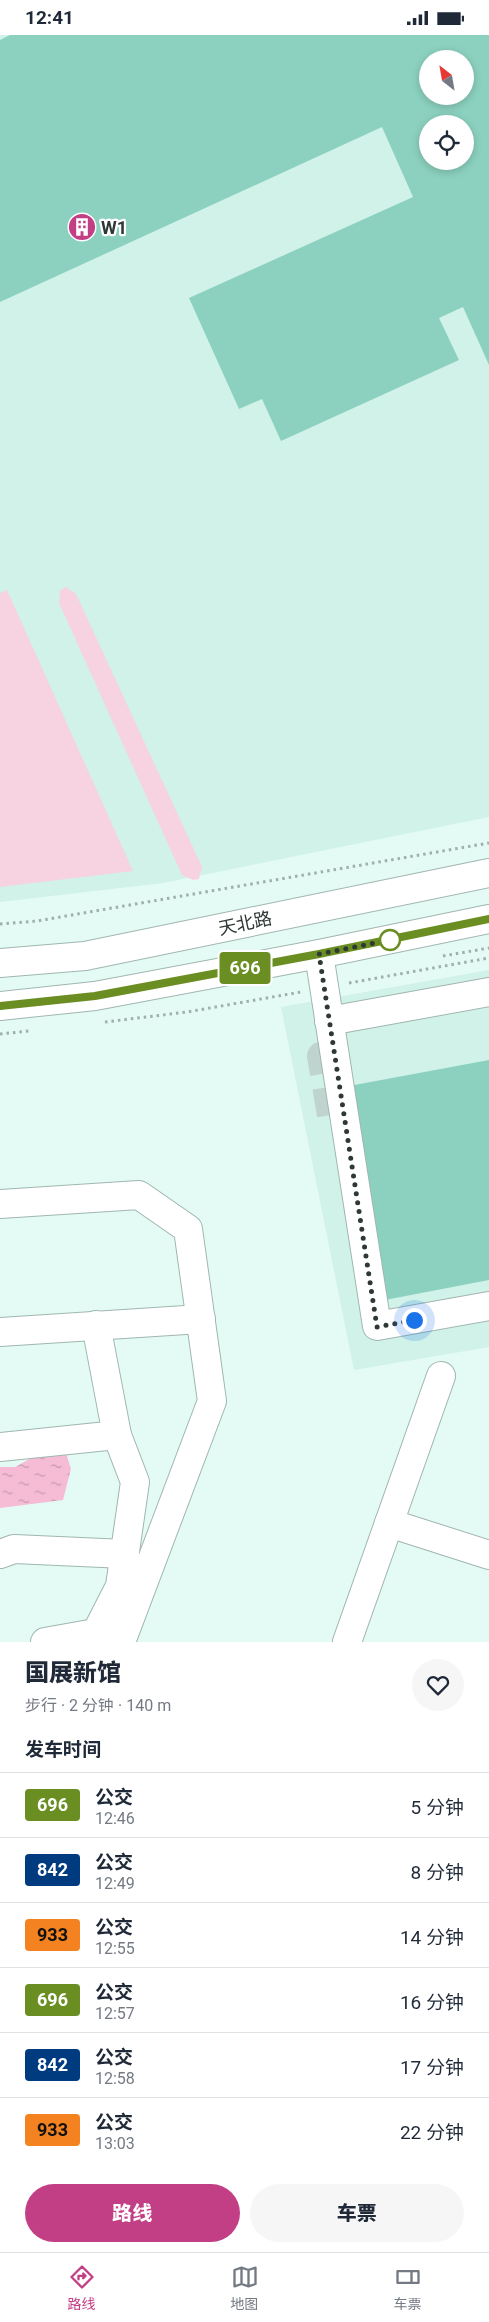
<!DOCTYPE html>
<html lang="zh">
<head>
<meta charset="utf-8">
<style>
  body { margin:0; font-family:Roboto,"Noto Sans SC",sans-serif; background:#f6f6f7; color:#1f2937; height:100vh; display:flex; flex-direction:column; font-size:19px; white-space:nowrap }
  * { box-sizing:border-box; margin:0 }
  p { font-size:16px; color:#747a83 }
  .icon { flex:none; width:28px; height:28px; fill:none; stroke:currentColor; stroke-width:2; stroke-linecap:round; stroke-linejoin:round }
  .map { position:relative; height:1607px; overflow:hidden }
  .drawer { display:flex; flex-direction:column; background:#fff; flex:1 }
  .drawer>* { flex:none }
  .badge { padding:0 10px; border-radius:4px; font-size:18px; line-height:32px }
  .needle { width:32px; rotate:329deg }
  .tools { position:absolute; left:419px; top:15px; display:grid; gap:10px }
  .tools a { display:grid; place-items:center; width:55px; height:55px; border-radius:50%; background:#fff; box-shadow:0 2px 8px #0003; font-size:25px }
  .you { position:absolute; width:25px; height:25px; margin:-12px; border:4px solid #fff; border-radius:50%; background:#1a73e8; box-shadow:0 0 0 8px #1a73e833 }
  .map>.badge { position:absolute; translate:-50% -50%; box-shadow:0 0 0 2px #fff }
  h2 { padding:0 25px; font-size:19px; line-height:45px }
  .round { display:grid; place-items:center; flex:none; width:52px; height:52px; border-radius:26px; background:#f6f6f7 }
  .summary { display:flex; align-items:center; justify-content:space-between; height:85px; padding:0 25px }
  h1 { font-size:24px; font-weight:800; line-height:38px }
  .cta { display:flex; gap:10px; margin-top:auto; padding:10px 25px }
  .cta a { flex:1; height:58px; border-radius:30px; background:#c23f85; color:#fff; font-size:20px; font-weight:800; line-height:58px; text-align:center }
  .cta a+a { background:#f6f6f7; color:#1f2937 }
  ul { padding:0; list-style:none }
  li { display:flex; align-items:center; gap:15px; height:65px; padding:0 25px; border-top:1px solid #e0e1e3 }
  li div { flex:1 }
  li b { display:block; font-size:19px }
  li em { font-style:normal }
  li .badge { min-width:55px; font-weight:700; text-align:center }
  .status { display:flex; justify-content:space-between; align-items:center; height:35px; padding:0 25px; background:#fff; direction:ltr }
  .status svg { height:14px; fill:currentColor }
  .tabs { display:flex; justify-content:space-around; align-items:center; height:70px; border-top:1px solid #e0e1e3; background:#fff; font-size:14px; color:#747a83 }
  .tabs a { display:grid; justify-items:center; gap:2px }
  .tabs .active { color:#c23f85 }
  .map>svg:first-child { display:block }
  .built { fill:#d1f2e8; fill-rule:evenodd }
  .grass { fill:#f7d2e1 }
  .water { fill:url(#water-ripples) }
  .building { fill:#8cd1bf; fill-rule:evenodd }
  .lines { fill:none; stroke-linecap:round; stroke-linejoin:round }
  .minor-tunnel { stroke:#bfd4ce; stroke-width:28; stroke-dasharray:28 14; stroke-linecap:butt }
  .minor-casing { stroke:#a0b6b0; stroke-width:30 }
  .major-casing { stroke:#a0b6b0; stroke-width:30 }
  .path { stroke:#9db0aa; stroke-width:3; stroke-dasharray:2.5 4; stroke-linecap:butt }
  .minor { stroke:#fff; stroke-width:28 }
  .major { stroke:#fff; stroke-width:28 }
  .line-casing { stroke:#fff; stroke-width:11 }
  .line { stroke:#6b8e23; stroke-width:8 }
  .walk { stroke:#2f3835; stroke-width:5; stroke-dasharray:0 9 }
  .stop-dot { fill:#fff; stroke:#6b8e23; stroke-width:2.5 }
  .labels { text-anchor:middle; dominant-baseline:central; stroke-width:4.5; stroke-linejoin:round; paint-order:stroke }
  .poi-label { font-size:18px; font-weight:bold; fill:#2f3835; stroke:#fff; text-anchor:start }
  .street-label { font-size:18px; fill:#2f3835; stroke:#fff }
</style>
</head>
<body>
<div class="status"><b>12:41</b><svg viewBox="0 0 49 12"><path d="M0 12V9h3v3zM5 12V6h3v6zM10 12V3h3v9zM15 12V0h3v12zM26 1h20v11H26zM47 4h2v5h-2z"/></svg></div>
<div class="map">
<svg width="489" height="1607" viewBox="0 0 489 1607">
  <defs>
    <pattern id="water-ripples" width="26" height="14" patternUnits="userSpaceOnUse" patternTransform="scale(1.25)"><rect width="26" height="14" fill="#f6bbd5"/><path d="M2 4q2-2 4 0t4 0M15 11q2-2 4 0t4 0" fill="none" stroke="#c899ae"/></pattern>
  </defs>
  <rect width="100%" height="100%" fill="#e3fbf4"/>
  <g class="built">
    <path d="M0,0H489V782L163,848L0,867ZM428,24H465V61H428ZM428,89H465V126H428Z"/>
    <path d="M489,935V1312L354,1335L281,972Z"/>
  </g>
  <g class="grass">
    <path d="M66,552L76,559L202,832L199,844L193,845L182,840L59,568L60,555Z"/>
    <path d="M7,555L133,836L0,852V558Z"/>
  </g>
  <path class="water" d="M65,1415L71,1434L63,1465L0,1473V1432H15L33,1422Z"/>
  <g class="building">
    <path d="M10,0H489V330L463,272L439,283L459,325L281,406L262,364L239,374L189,263L413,162L382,92L0,267V5ZM428,24H465V61H428ZM428,89H465V126H428Z"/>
    <path d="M489,1025V1245L385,1265L349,1051Z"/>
  </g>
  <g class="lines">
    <path class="minor-tunnel" d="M331,1080L321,1021L334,1017"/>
    <defs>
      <g id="minor">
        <path d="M319,919L377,1291L489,1271"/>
        <path d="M329,986L489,957"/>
        <path d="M0,1169L139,1160L188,1194L212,1366L121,1607"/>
        <path d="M0,1297L201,1284"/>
        <path d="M0,1412L117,1400L96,1290"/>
        <path d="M389,1488L489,1520"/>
        <path d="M0,1519L14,1514L125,1519"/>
        <path d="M96,1598L120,1551L135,1447L117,1400"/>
        <path d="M45,1607L112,1595"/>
        <path d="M347,1607L441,1341"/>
      </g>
      <g id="major">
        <path d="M0,928L85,921L489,838"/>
        <path d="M0,971L95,961L319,919L489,884"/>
      </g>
    </defs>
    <use href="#minor" class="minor-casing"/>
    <use href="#major" class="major-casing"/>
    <g class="path">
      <path d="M0,889L37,886L489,808"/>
      <path d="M443,921L489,913"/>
      <path d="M349,948L489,923"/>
      <path d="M105,987L187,977L301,957"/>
      <path d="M0,999L29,996"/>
    </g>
    <use href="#minor" class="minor"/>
    <use href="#major" class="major"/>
  </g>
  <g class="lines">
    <defs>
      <path id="line" d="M0,971L95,961L319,919L489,884"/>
    </defs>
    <use href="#line" class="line-casing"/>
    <use href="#line" class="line"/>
    <path class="walk" d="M390,905L319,919L377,1292L414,1285"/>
  </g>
  <defs>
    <symbol id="building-disc" viewBox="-11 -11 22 22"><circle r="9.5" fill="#c23f85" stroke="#fff"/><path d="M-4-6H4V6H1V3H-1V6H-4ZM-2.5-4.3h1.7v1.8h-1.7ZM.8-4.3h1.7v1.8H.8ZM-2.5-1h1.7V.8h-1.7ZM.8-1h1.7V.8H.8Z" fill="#fff"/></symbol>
  </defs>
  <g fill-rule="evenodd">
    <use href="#building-disc" x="66" y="176" width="32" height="32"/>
  </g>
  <circle class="stop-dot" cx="390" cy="905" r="10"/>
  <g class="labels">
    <g class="poi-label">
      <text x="101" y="192">W1</text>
    </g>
    <g class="street-label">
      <text transform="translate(245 888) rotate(-12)">天北路</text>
    </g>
  </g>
</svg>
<div class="tools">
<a><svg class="needle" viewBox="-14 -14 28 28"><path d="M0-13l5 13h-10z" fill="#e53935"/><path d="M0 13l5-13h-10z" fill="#747a83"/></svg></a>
<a><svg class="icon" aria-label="locate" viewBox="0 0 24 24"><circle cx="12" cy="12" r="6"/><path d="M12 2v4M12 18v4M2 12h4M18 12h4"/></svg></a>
</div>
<div class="you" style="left:414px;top:1285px"></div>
<b class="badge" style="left:245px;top:933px;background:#6b8e23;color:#fff">696</b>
</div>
<section class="drawer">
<div class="summary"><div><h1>国展新馆</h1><p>步行 · 2 分钟 · 140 m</p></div><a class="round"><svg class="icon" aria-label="heart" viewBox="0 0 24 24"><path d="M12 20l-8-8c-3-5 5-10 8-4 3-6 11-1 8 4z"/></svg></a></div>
<h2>发车时间</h2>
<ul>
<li><span class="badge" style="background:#6b8e23;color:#fff">696</span><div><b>公交</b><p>12:46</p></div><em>5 分钟</em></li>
<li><span class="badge" style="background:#003b80;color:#fff">842</span><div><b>公交</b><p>12:49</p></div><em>8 分钟</em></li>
<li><span class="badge" style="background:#f58220;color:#111">933</span><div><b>公交</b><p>12:55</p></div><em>14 分钟</em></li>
<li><span class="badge" style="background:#6b8e23;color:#fff">696</span><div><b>公交</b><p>12:57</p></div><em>16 分钟</em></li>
<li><span class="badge" style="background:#003b80;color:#fff">842</span><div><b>公交</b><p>12:58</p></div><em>17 分钟</em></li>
<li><span class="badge" style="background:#f58220;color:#111">933</span><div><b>公交</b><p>13:03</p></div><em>22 分钟</em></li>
</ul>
<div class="cta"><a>路线</a><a>车票</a></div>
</section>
<nav class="tabs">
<a class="active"><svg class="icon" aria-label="directions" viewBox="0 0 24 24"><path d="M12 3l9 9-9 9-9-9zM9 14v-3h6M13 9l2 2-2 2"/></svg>路线</a>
<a><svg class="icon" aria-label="map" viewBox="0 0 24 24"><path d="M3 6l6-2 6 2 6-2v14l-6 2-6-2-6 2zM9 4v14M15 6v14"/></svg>地图</a>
<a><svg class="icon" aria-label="tickets" viewBox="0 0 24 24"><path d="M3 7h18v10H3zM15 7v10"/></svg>车票</a>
</nav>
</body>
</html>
